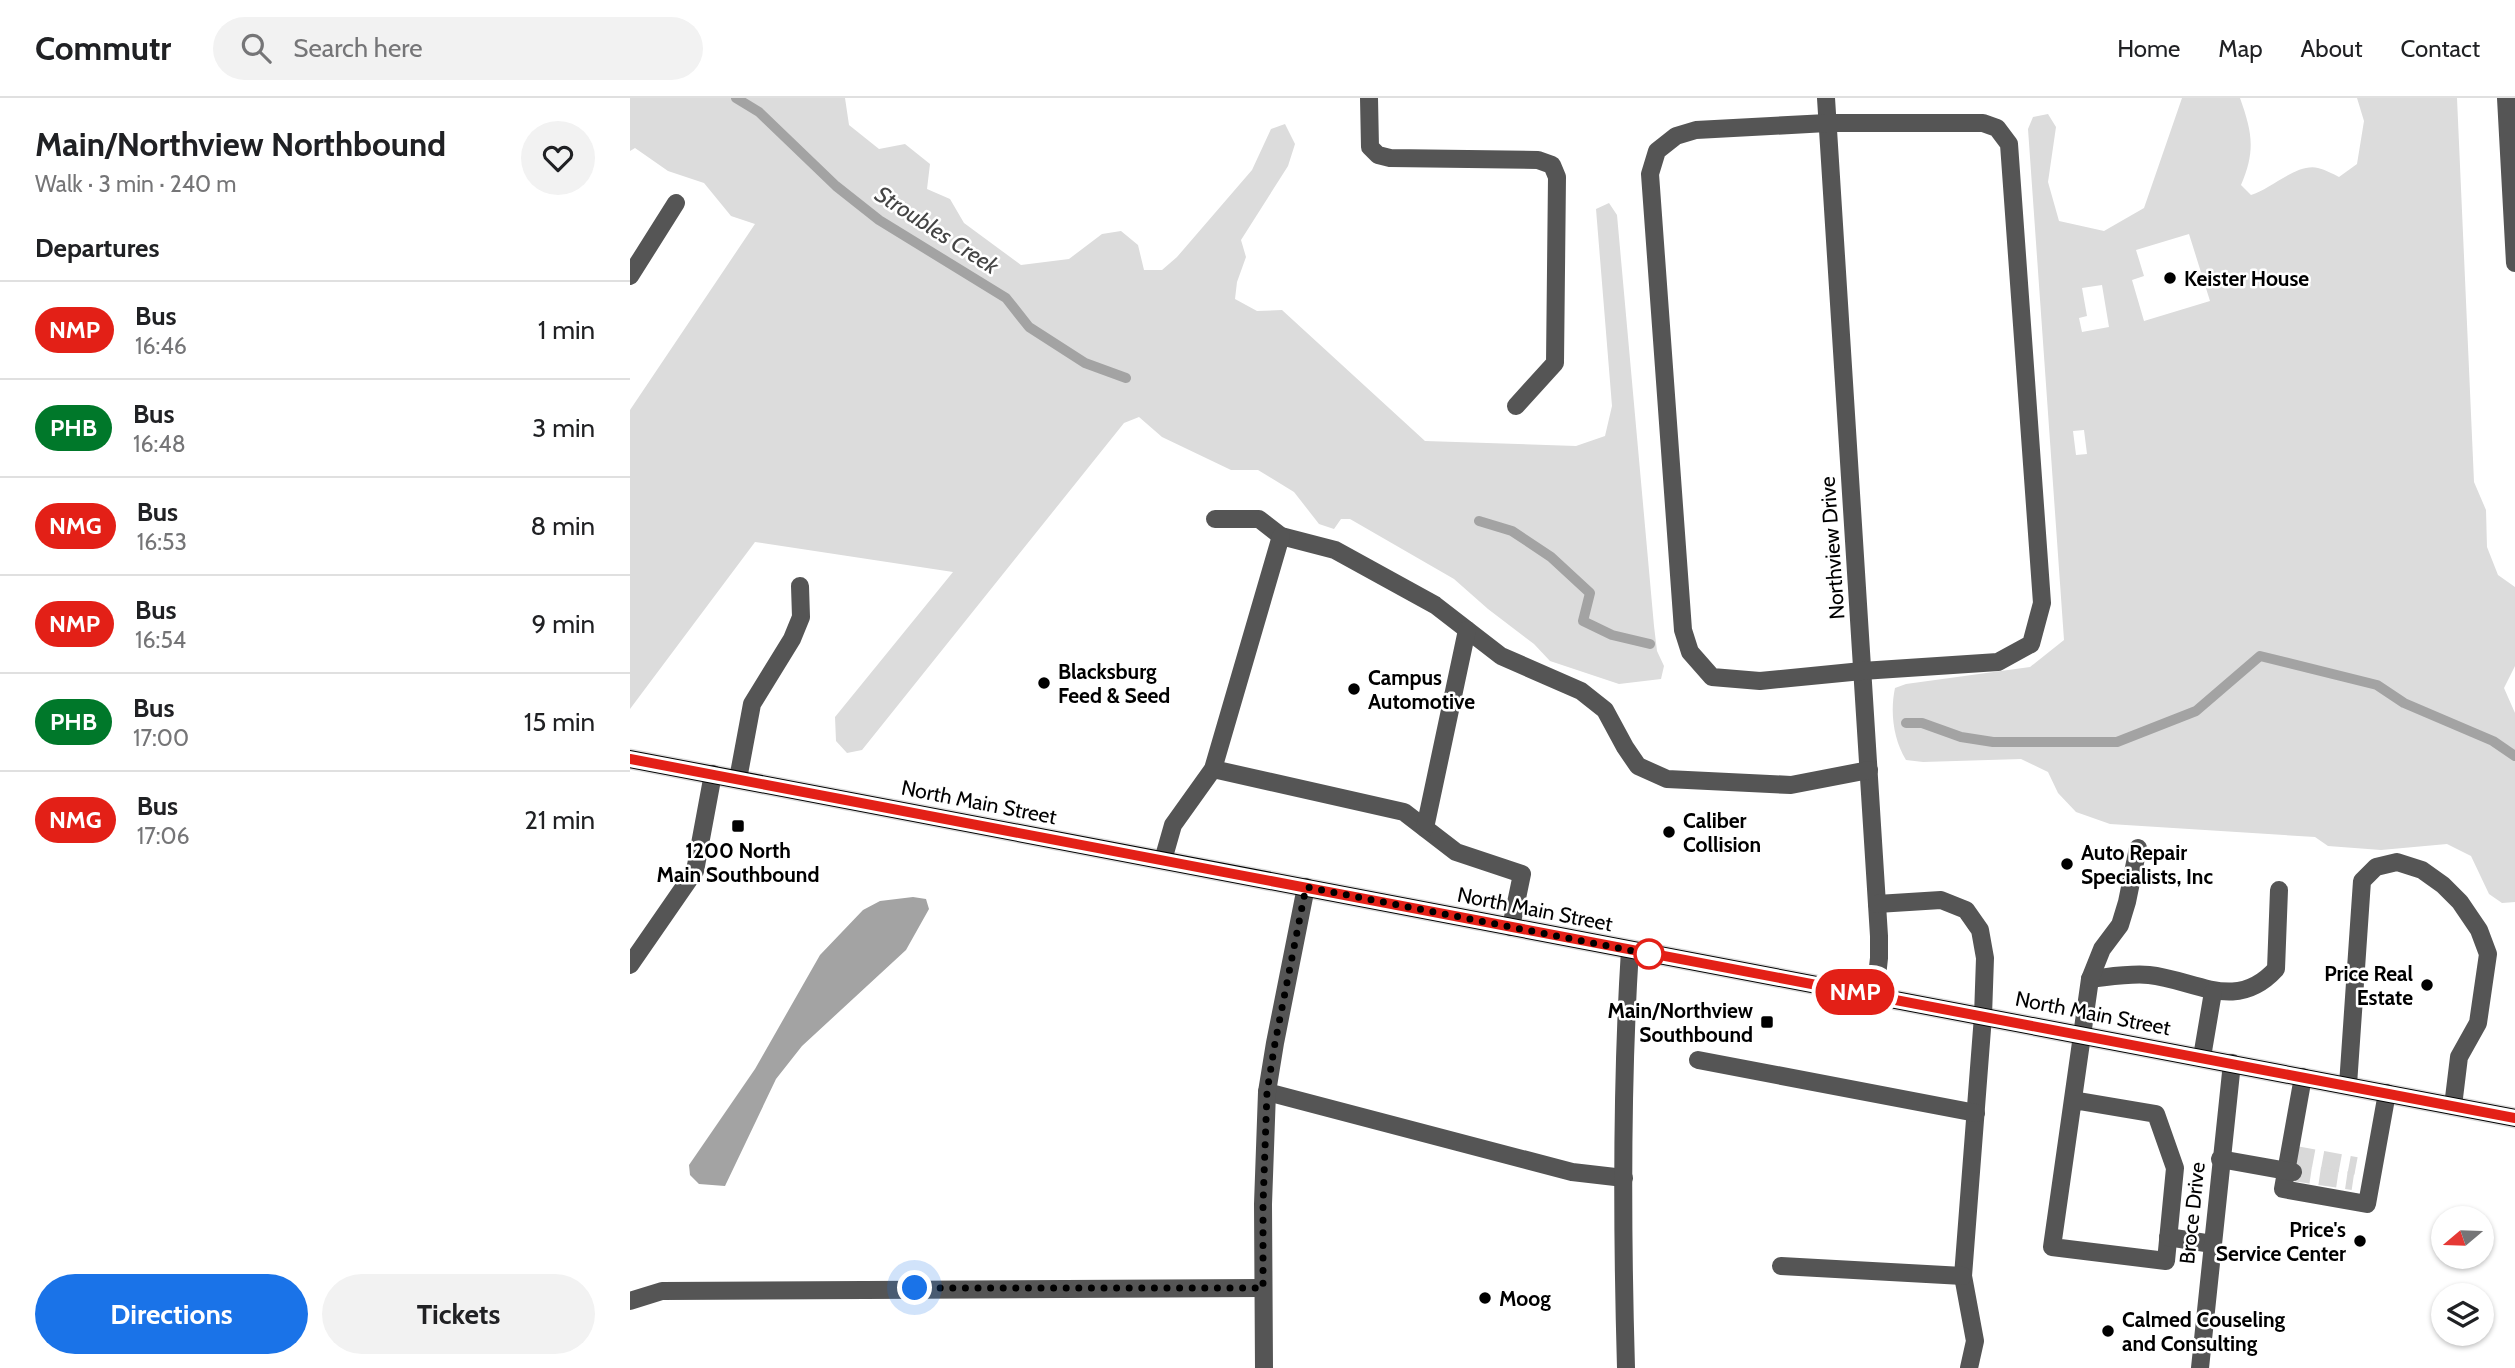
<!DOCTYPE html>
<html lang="en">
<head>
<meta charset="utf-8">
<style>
  body { margin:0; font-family:Cabin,sans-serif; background:#f2f2f2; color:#202124; height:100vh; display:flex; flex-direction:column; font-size:26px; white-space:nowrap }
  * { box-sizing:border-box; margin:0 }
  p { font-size:23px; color:#757577 }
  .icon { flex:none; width:38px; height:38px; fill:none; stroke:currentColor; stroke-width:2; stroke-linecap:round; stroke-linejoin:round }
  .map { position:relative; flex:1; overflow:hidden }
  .sheet { display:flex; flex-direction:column; background:#fff; width:630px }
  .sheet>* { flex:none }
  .badge { padding:0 14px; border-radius:23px; font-size:24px; line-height:46px }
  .needle { width:46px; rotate:251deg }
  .tools { position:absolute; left:1801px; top:1108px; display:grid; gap:14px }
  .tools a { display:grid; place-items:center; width:63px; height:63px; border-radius:50%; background:#fff; box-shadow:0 2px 5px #0004; font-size:35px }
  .you { position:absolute; width:35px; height:35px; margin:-18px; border:5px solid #fff; border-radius:50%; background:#1a73e8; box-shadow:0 0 0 10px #1a73e833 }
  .map>.badge { position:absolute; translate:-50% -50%; box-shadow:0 0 0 4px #fff }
  h2 { padding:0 35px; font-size:26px; line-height:63px }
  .round { display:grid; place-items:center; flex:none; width:74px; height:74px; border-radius:37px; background:#f2f2f2 }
  .overview { display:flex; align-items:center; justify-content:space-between; height:119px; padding:0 35px }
  h1 { font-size:33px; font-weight:800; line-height:52px }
  .cta { display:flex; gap:14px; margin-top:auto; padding:14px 35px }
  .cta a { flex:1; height:80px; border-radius:42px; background:#1a73e8; color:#fff; font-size:28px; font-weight:800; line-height:80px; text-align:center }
  .cta a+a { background:#f2f2f2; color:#202124 }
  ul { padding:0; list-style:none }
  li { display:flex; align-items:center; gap:21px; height:98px; padding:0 35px; border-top:2px solid #e0e0e0 }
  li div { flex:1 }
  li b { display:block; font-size:26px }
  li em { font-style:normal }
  li .badge { min-width:77px; font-weight:700; text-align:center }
  header { display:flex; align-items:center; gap:42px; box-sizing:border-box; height:98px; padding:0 35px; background:#fff; border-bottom:2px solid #e0e0e0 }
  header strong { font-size:33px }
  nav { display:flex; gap:38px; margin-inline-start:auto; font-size:24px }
  .search { width:490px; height:63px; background:#f2f2f2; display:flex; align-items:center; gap:18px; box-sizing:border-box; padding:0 24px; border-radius:38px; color:#757577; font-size:26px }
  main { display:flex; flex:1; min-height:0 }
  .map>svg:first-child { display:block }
  .green { fill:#dcdcdc; fill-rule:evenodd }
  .water { fill:#a3a3a3 }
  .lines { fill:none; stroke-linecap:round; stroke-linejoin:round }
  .stream { stroke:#a3a3a3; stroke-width:10 }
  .minor-tunnel { stroke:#d9d9d9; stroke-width:18; stroke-dasharray:18 9; stroke-linecap:butt }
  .major-casing { stroke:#dbdbdb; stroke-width:21 }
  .minor { stroke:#555; stroke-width:18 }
  .major { stroke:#000; stroke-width:18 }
  .line-casing { stroke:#fff; stroke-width:16 }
  .line { stroke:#e32017; stroke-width:10 }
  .walk { stroke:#000; stroke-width:7; stroke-dasharray:0 12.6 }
  .poi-dot { fill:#000; stroke:#fff; stroke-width:2.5 }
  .stop-dot { fill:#fff; stroke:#e32017; stroke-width:3.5 }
  .labels { text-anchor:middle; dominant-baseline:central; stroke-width:5; stroke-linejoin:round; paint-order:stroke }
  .poi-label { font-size:21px; font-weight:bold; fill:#000; stroke:#fff; text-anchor:start }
  .street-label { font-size:21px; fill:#000; stroke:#fff }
  .water-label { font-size:23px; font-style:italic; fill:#444; stroke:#fff }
</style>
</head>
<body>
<header>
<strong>Commutr</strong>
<div class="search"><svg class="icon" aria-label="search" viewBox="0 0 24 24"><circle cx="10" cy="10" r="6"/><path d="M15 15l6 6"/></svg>Search here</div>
<nav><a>Home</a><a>Map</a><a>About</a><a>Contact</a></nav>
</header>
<main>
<section class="sheet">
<div class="overview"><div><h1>Main/Northview Northbound</h1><p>Walk · 3 min · 240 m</p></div><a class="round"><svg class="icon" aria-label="heart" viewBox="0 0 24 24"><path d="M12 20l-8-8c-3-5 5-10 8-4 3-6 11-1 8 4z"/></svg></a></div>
<h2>Departures</h2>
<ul>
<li><span class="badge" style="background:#e32017;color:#fff">NMP</span><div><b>Bus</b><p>16:46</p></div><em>1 min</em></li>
<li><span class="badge" style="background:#00782a;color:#fff">PHB</span><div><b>Bus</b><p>16:48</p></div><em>3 min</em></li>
<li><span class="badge" style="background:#e32017;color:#fff">NMG</span><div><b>Bus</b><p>16:53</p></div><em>8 min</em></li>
<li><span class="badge" style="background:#e32017;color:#fff">NMP</span><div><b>Bus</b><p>16:54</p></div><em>9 min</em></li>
<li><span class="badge" style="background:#00782a;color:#fff">PHB</span><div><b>Bus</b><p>17:00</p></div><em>15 min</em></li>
<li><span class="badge" style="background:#e32017;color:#fff">NMG</span><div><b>Bus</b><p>17:06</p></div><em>21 min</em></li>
</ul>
<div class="cta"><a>Directions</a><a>Tickets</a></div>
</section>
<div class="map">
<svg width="1885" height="1270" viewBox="0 0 1885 1270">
  <rect width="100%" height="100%" fill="#fff"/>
  <g class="green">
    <path d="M0,0H215L219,27L249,51L275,46L300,66L297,91L320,101L334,125L391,167L439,161L472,136L491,133L508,147L514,172H532L547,159L622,72L641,31L655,26L665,46L658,68L611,142L616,159L607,184L605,201L627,213L652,212L795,343L946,348L975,338L982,308L966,111L979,105L987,117L1024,528L1027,553L1034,568L1031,581L989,586L920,563L904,546L858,511L824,481L720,421H711L704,431L689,426L664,394L628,372H601L532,339L509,319L494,325L232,652L217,655L206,643L205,619L323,474L125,444L0,611V312L125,126L101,118L74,85L38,73L5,50L0,53Z"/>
    <path d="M1552,0H1610C1622,34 1626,52 1611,87L1621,97C1641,91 1667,65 1688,70C1696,72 1703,76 1709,79L1727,66L1734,23L1727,0H1827L1844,384L1856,412L1857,449L1868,477L1885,489V568L1874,590L1885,615V804L1872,805L1859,796L1841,758L1817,746L1751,752L1698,748L1685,739L1480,726L1446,714L1428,695L1418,674L1391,661L1293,664L1276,662C1263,641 1260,613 1265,590L1276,586L1400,569L1434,542L1398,31L1403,19L1418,16L1426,29L1418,84L1429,123L1474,133L1514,110ZM1559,136L1580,203L1514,223L1502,182L1514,178L1506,152ZM1472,187L1479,229L1452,234L1449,220L1457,218L1452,190ZM1454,332L1457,356L1446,357L1443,333Z"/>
  </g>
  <path class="water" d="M283,799L296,801L299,811L276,852L172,948L146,981L95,1088L69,1086L60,1077L59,1067L125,971L190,857L233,812L250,803Z"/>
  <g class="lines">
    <g class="stream">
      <path d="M106,0L129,14L206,88L249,122L376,200L399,229L455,265L496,280"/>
      <path d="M849,423L882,433L921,459L960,495L953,523L982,537L1020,546"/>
      <path d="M1276,625H1292L1331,639L1363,644H1487L1566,613L1630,558L1747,587L1774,605L1863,643L1885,658"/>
    </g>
    <g class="minor-tunnel">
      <path d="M1666,1057L1726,1068"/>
      <path d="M1663,1074L1723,1083"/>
    </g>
    <defs>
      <path id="major" d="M0,661L1885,1020"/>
    </defs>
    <use href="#major" class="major-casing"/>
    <g class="minor">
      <path d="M739,0L740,49L748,57L760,60L908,62L922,67L927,79L925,265L886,308"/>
      <path d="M1196,0L1249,838V860L1245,897"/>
      <path d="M1876,0L1885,165"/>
      <path d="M1197,25H1353L1367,30L1379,46L1412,505L1401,546L1368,564L1232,573L1130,583L1082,579L1060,554L1053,532L1020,76L1027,53L1046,38L1066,32Z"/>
      <path d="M0,178L46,105"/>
      <path d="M585,421H629L651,438L705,452L805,507L871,558L951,593L975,612L995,649L1008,668L1037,681L1161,687L1239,672"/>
      <path d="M583,671L774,714L826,754L892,776L881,829"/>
      <path d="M108,681L122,606L162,541L171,519L170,488"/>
      <path d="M795,730L837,532"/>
      <path d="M533,762L543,727L583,671L651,438"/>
      <path d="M1247,806L1311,802L1336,812L1350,832L1355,860L1353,918L1333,1178L1345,1243L1339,1270"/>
      <path d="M0,867L65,773L83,676"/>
      <path d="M1460,881C1479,879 1500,875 1519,877C1566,882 1606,915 1646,871L1649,792"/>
      <path d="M1572,959L1583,894"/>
      <path d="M1068,962L1346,1015"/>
      <path d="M1673,979L1653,1091L1737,1106L1757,995"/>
      <path d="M1718,987L1732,783L1746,769L1767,764L1792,772L1813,787L1830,804L1849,832L1858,856L1848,925L1829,959L1823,1008"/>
      <path d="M637,994L942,1074L994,1080"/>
      <path d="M1443,1002L1526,1016L1545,1070L1536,1163L1422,1149L1460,881L1472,851L1490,827L1497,804L1508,750"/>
      <path d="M1590,1061L1663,1074"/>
      <path d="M1538,1139L1582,1146"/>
      <path d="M1151,1168L1333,1178"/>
      <path d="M0,1203L32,1193L633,1190"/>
      <path d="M634,1270L633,1106L637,994L645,945L676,789"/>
      <path d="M996,1270C992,1131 991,991 1000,852"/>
      <path d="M1570,1270L1602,965"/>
    </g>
    <use href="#major" class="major"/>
  </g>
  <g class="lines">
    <defs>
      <path id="line" d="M0,661L1885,1020"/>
    </defs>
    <use href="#line" class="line-casing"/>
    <use href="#line" class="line"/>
    <path class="walk" d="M285,1190H633V1107L637,994L645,945L676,789L1019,856"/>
  </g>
  <g class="poi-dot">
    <circle cx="1540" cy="180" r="7"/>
    <circle cx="414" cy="585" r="7"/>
    <circle cx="724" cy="591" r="7"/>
    <rect x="101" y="721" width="14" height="14" rx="3.5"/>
    <circle cx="1039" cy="734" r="7"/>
    <circle cx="1437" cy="766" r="7"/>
    <circle cx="1797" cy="887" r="7"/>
    <rect x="1130" y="917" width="14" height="14" rx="3.5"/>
    <circle cx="1730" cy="1143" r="7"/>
    <circle cx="855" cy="1200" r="7"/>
    <circle cx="1478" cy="1233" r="7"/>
  </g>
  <circle class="stop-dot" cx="1019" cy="856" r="14"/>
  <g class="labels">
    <g class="poi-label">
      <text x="1554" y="180">Keister House</text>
      <text x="428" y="573">Blacksburg<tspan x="428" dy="24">Feed &amp; Seed</tspan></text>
      <text x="738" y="579">Campus<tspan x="738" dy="24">Automotive</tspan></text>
      <text x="1053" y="722">Caliber<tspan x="1053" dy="24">Collision</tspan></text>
      <text x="108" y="752" text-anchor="middle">1200 North<tspan x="108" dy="24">Main Southbound</tspan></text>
      <text x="1451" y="754">Auto Repair<tspan x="1451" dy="24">Specialists, Inc</tspan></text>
      <text x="1783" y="875" text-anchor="end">Price Real<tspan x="1783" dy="24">Estate</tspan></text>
      <text x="1123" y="912" text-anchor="end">Main/Northview<tspan x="1123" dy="24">Southbound</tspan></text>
      <text x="1716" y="1131" text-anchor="end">Price's<tspan x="1716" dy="24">Service Center</tspan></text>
      <text x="869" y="1200">Moog</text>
      <text x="1492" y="1221">Calmed Couseling<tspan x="1492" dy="24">and Consulting</tspan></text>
    </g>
    <g class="street-label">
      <text transform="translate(1202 450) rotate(-94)">Northview Drive</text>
      <text transform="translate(349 704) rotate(11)">North Main Street</text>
      <text transform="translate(905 811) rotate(11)">North Main Street</text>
      <text transform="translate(1463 915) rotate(11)">North Main Street</text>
      <text transform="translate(1562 1115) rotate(-84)">Broce Drive</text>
    </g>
    <g class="water-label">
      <text transform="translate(307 132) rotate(33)">Stroubles Creek</text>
    </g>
  </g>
</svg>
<div class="tools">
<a><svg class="needle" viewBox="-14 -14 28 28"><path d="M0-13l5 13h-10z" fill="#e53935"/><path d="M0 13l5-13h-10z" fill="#757577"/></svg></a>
<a><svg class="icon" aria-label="layers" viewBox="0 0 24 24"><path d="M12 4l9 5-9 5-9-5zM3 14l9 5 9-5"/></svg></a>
</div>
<div class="you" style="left:285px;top:1190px"></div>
<b class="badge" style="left:1225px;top:894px;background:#e32017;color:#fff">NMP</b>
</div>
</main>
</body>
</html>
